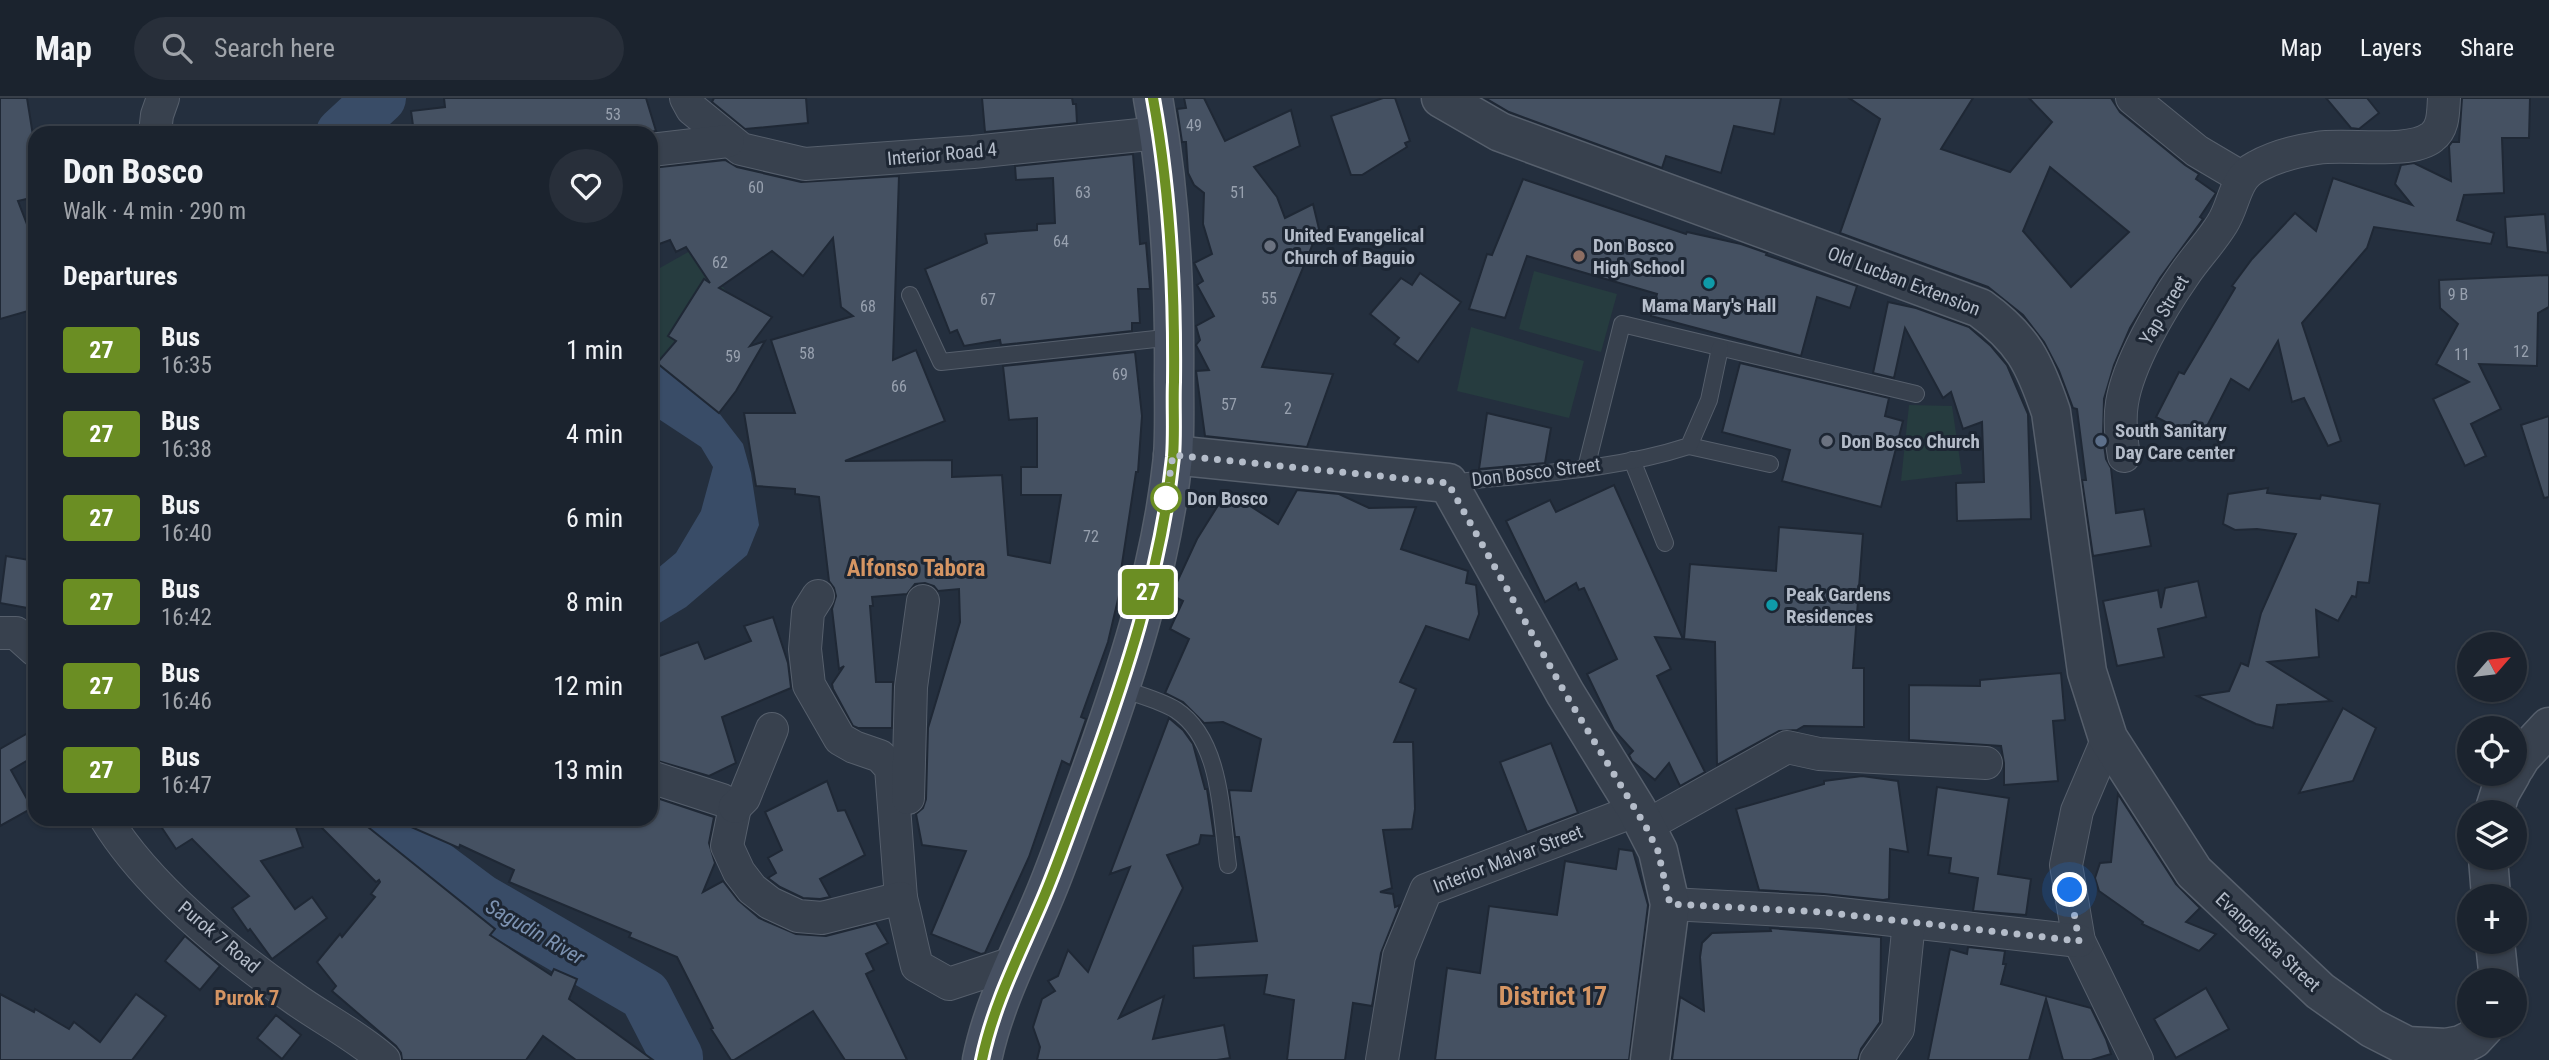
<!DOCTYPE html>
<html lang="en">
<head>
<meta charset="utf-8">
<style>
  body { margin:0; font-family:"Roboto Condensed",sans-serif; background:#282f3a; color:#f1f3f6; height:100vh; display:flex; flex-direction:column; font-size:26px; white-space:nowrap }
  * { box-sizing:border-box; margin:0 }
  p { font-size:23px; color:#a0a4aa }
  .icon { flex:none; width:38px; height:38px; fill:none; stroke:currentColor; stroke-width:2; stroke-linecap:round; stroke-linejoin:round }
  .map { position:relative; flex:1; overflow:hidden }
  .details { position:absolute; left:28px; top:28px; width:630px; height:700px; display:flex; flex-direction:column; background:#1b232e; border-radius:21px; box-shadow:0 2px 5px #0004,0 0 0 2px #39404a }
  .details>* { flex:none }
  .badge { padding:0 14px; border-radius:5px; font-size:24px; line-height:46px }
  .needle { width:46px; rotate:62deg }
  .tools { position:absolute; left:2457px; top:534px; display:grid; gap:14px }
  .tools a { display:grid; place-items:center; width:70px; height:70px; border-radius:50%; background:#1b232e; box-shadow:0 2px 5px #0004,0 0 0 2px #39404a; font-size:35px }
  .you { position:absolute; width:35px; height:35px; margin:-18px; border:5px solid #fff; border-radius:50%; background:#1a73e8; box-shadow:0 0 0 10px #1a73e833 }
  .map>.badge { position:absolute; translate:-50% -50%; box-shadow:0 0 0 4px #fff }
  h2 { padding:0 35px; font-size:26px; line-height:63px }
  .round { display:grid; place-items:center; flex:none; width:74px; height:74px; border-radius:37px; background:#282f3a }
  .head { display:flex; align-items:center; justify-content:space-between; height:119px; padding:0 35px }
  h1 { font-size:33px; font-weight:800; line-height:52px }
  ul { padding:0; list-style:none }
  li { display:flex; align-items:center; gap:21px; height:84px; padding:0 35px }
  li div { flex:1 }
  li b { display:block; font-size:26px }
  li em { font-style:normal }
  li .badge { min-width:77px; font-weight:700; text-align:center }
  header { display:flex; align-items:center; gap:42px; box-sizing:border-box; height:98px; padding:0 35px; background:#1b232e; border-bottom:2px solid #39404a }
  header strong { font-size:33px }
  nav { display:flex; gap:38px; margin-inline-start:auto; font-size:24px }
  .search { width:490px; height:63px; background:#282f3a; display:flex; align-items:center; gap:18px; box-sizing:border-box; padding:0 24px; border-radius:38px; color:#a0a4aa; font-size:26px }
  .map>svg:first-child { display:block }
  .green { fill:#263c3f }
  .water { fill:#394c67 }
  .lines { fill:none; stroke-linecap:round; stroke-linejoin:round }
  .river { stroke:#394c67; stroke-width:52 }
  .building { fill:#455162; stroke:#1f2835; stroke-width:2; fill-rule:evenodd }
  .service-casing { stroke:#565f6c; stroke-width:18 }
  .minor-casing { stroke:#565f6c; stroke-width:34 }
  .tertiary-casing { stroke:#565f6c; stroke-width:41 }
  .secondary-casing { stroke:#565f6c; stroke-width:41 }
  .service { stroke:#38414e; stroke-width:16 }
  .minor { stroke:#38414e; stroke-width:32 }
  .tertiary { stroke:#38414e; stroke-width:38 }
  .secondary { stroke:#465061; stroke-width:38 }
  .line-casing { stroke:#fff; stroke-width:16 }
  .line { stroke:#6b8e23; stroke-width:10 }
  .walk { stroke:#b4bcc9; stroke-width:7; stroke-dasharray:0 12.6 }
  .worship-dot { fill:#6b7280; stroke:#1d2633; stroke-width:2.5 }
  .education-dot { fill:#8d6e63; stroke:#1d2633; stroke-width:2.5 }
  .culture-dot { fill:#0f9aa8; stroke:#1d2633; stroke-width:2.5 }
  .service-dot { fill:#5c6f8a; stroke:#1d2633; stroke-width:2.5 }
  .stop-dot { fill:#fff; stroke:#6b8e23; stroke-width:3.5 }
  .labels { text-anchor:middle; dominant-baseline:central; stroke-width:6; stroke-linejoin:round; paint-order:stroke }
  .number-label { font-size:16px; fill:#98a1af }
  .street-label { font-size:19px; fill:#b4bcc9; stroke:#1d2633 }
  .poi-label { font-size:19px; font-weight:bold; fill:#b4bcc9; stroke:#1d2633; text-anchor:start }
  .stop-label { font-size:19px; font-weight:bold; fill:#b4bcc9; stroke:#1d2633; text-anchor:start }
  .water-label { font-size:21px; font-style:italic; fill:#7c92b1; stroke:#1d2633 }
  .neighbourhood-label { font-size:21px; font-weight:bold; fill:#d59563; stroke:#1d2633 }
  .quarter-label { font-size:23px; font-weight:bold; fill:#d59563; stroke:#1d2633 }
  .district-label { font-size:26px; font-weight:bold; fill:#d59563; stroke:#1d2633 }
</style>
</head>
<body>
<header>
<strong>Map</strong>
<div class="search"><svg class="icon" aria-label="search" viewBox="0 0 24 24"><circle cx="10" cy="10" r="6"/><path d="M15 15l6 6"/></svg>Search here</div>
<nav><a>Map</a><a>Layers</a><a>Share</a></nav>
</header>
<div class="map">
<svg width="2549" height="962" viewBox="0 0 2549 962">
  <rect width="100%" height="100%" fill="#242f3e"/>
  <g class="green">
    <path d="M690,153L730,197L676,243L657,265L651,261V175Z"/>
    <path d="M1534,173L1617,196L1601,254L1519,231Z"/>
    <path d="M1471,229L1584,263L1569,320L1457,293Z"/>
    <path d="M1909,307L1952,308L1962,376L1901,383Z"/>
  </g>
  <path class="water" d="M651,261L719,315L743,346L751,375L759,427L747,457L686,509L651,530V476L676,455L701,413L713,369L701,349L651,316Z"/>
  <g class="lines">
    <g class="river">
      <path d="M342,35L380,0"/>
      <path d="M372,721L481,802L645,897L677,959V962"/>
    </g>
  </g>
  <g class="building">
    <path d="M0,0H27L35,50V99L18,103L35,147V211L0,221Z"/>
    <path d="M444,0H646L656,33L645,35H414L411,13L445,9Z"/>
    <path d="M714,0H806L808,25L745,31L712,4Z"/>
    <path d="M982,0H1072L1073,6H1076L1077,25L985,34Z"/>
    <path d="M1184,0H1204L1225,43L1291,12L1300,48L1254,69L1277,99L1285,120L1313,106L1319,131L1262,269L1333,276L1307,349L1205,338L1196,273L1209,272L1196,247L1200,242L1196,228L1214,218L1197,187L1203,183L1194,165L1212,156L1203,126L1204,95L1194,87L1188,75L1186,44H1182L1177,11L1186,10Z"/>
    <path d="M1383,0H1395L1410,43L1405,45L1407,49L1362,77H1351L1331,18Z"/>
    <path d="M1485,0H1781L1774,36L1734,28L1721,75L1666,58L1662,70L1509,14Z"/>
    <path d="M1849,0H1973L1941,51L2010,74L2052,24L2029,0H2111L2120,14L2185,67L2199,76L2196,81L2216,95L2200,119L2203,121L2160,180L2130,230L2114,267L2104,301L2103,340L2106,361L2111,370L2116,415L2144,411L2151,448L2093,458L2082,382H2086L2077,311L2073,310L2059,273L2044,244L2023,217L1988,189L1840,135L1880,21ZM2050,69L2129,134L2071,189L2023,133Z"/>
    <path d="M2326,0H2367L2379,15L2359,31L2351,30Z"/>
    <path d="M2462,0H2530L2529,40H2502L2504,95L2464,97L2457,122L2494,135L2491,146L2374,129L2367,150L2302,225L2341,343L2328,348L2304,300L2292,304L2278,243L2249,292L2231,281L2200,342L2156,319L2179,274L2184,276L2235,190L2232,188L2252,161L2295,115L2316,133L2333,80L2412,107L2395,86L2401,67L2414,65L2451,83L2449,48L2452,44H2459Z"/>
    <path d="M1133,56L1140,146L1146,145L1150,191H1138L1140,225H1132V233L1001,247L1000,242L964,248L957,232L950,235L925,171L987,145L985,136L1037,132V126L1055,125L1053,80L1016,82L1015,68Z"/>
    <path d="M725,62L737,69L801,84L899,78L893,262L916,252L945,323L845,363L952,362V379L1002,377L1008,457L1050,465L1061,397H1021V369H1037V320L1009,322L1003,268L1135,254L1142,318L1138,374H1136L1120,479L1123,480L1108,544L1081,619L1086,621L1070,667L1062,663L1029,759L985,855L981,856L931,836L966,753L922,747L916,716L923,710L926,701L928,630L960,524L959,491L938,493L934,488L925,485L915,486L907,496L872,499L873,508H870L876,584H893L892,630H858L853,628L833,591L832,586L844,568L839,571L832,511L836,498L834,490L829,483L819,399L795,396V391L756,388L744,315H795L771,242L853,218L841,209L833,140L803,178L772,153L719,190L772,219L750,248L765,243L736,293L719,315L657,265L676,243L668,238L704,181L710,185L686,149L676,154L670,142L651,149V70Z"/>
    <path d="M1523,81L1686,136L1687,134L1741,146L1767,155L1766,157L1857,188L1850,210L1817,199L1801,258L1651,218L1657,196L1527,158L1505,220L1469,211L1487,156L1492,157Z"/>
    <path d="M2545,116L2548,155L2507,149L2505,119Z"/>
    <path d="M1420,175L1461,204L1418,264L1394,246L1399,240L1370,216L1401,180L1412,187Z"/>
    <path d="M2549,177V209L2538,215L2537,268L2479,266L2501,311L2471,326L2486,358L2465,368L2433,301L2469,284L2436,266L2458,226L2440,210L2439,182Z"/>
    <path d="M1888,204L1916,210L1969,229L1991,248L2007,267L2028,316L2031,421L1957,423L1956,385L1984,384L1982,324L1963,331L1951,294L1943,300L1905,230L1894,280L1873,275Z"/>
    <path d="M1740,265L1889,300L1885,318L1903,323L1881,409L1782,383L1790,352L1722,334Z"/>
    <path d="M1487,315L1551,330L1545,365L1479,371Z"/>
    <path d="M2549,318V399L2544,400L2521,327Z"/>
    <path d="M1614,387L1683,541L1655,539L1671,571L1657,578L1705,674L1680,688L1669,665L1655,682L1632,663L1629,657L1633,653L1614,632L1587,576L1617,561L1584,490L1579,492L1576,485L1545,504L1506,423L1550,402L1556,414Z"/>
    <path d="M2268,390L2267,395L2320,401L2321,397L2380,406L2369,485L2358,484L2356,499L2352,498L2338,523L2316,512L2319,559L2268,564L2331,603L2277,607L2273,630L2256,626L2197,598L2229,593L2241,565L2248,568L2261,515L2296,436L2257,431L2235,432L2223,426L2228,396Z"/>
    <path d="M1297,392L1339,396L1369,410L1416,409L1401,451L1468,473L1466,485L1476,487L1479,516L1469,542L1426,528L1400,584L1416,591L1394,644H1413L1415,711L1412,731L1383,732L1392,790L1380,794L1393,796L1395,809L1400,807L1381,855L1372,908L1353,905L1345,962H1287L1294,902L1264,896L1267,877L1194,880L1193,848L1257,843L1239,739H1235L1229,692L1251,693L1261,641L1223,624L1204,625L1183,604L1165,595L1189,541L1170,531L1183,503L1171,497L1197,441L1227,393L1278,426Z"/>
    <path d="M1779,429L1863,436L1853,570H1864V629L1804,628L1797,632L1779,633L1717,667L1715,544L1684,541L1690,466L1776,473Z"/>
    <path d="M6,458L35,463L33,511L0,505Z"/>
    <path d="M2198,483L2206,519L2158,531L2164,559L2117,568L2103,503L2158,492L2161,510L2165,490Z"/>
    <path d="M773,519L788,565L791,590L722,619L736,665L709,678L651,661V561L698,544L705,561L751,543L744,528Z"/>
    <path d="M2061,575L2065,622L2053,623L2058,683L2004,687V665L2001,648L1909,642V587L1980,588V582Z"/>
    <path d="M2343,610L2376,630L2353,683L2299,695Z"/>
    <path d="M1169,620L1183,632L1193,646L1205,691H1207L1214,738L1201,737L1199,746L1167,757L1183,790L1119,920L1164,898L1153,941L1224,927L1230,960L1217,962H1037L1040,949L1033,929L1042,901L1055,893L1048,883L1058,878L1068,852L1088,874L1130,769L1110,776Z"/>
    <path d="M35,631V658L11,672L32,710L0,728V651Z"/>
    <path d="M1551,645L1578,715L1527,734L1500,664Z"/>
    <path d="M1862,678L1898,683L1908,754L1890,751L1889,801L1883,802L1824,796L1759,792L1736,711L1824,686V683Z"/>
    <path d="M827,683L838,713L845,712L865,757L820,781L830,799L820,801L803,800L780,789L768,780L776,775L768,760L782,752L765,714Z"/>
    <path d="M1937,689L2009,700L1998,776L2031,781L2026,817L1973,813L1978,780L1949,775L1951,760L1928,757Z"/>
    <path d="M2118,696L2176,786L2200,810L2186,824L2216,836L2199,853L2142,826L2143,824L2099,793L2095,780L2100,765L2111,764Z"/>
    <path d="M651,698L714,719L709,745L715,765L703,794L723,783L738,802L759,820L796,836L826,838L876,825L888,845L866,856L874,872L866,876L907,962H845L813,913L734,962H731L711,931L713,930L677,859L629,839L631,835L509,784L514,772L460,747L459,750L393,721H651Z"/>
    <path d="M156,721H293L303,749L261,763L295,811L312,799L327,820L272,861L250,831L248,833L232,810L249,798L192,741L176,751Z"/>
    <path d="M313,721H358L495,831L490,837L551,877L554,871L577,881L569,901L653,962H576L543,938L526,962H402L401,955L396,948L332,893L336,888L317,864L340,836L342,839L375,799L371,796L380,784L379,782L376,784Z"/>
    <path d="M1619,751L1633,753L1648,807L1629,962H1435L1447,870L1480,875L1489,808L1557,817L1565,763L1616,771Z"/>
    <path d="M1770,830L1881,839L1880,924L1861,951L1858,962H1672L1680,899L1704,913L1700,859L1702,845L1712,835L1771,833Z"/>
    <path d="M185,838L220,868L200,892L165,863Z"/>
    <path d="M1968,849L2005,853L2003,866H2006L2001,886L2091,910L2106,941L2111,956L2091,962H2063L2046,901L2029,962H1928L1950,851L1967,856Z"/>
    <path d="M2206,890L2229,931L2176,960L2154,921Z"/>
    <path d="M0,896L34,914L35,911L69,931L74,924L100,944L136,896L166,918L132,962H0Z"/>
    <path d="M276,917L301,937L282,961L257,940Z"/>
  </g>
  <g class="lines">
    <defs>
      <g id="service">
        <path d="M910,197L941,264L1174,239"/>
        <path d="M1689,348L1770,366"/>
        <path d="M1632,362L1665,445"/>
        <path d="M1586,370L1622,226L1916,296"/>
        <path d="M1448,385C1528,376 1612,373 1689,348L1709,302L1720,250"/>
        <path d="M1120,590C1138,597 1160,602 1176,612C1222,642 1221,718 1228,767"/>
      </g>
      <g id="minor">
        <path d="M686,0L692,11L741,51L805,66L973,54L1159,35"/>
        <path d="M2132,0L2197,53L2241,79"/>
        <path d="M155,35L157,17L163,0"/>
        <path d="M651,52L728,43"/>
        <path d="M2124,358C2121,340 2119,323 2122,305C2128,266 2161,210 2184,177C2196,159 2211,144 2222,126C2235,106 2234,80 2256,69C2274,59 2297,53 2317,50C2345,45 2410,57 2432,39C2444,30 2443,14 2444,0"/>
        <path d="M818,498L808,514L805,551L809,587L840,641L854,649L880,658L891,670L901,800"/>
        <path d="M0,535H16L35,552"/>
        <path d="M2108,640L2077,713L2066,767L2079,843L2137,962"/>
        <path d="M651,679L722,702L735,709"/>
        <path d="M908,700L911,589L923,503"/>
        <path d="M735,709L727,748L739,774L752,791L770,805L798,818L822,820L901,800C907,823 911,845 917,868L949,886L1013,865"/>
        <path d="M735,709L744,700L772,631"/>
        <path d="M106,721C147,788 227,853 291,898C321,920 356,937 384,962"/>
        <path d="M1646,728L1787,649L1819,656L1986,665"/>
        <path d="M1670,806L1822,814L2079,843"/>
        <path d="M1382,962L1399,858L1426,792L1637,712"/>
        <path d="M1876,962L1898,931L1909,824"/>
      </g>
      <g id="tertiary">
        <path d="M1441,0L1500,34L1980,210C2023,241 2034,264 2051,314L2087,574L2108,640L2194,774L2320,893L2372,930L2407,948L2446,950L2461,947L2473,941L2485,928"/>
        <path d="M1173,357L1448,385L1565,595L1637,712L1658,753L1670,806L1650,962"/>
        <path d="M2515,669L2521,659L2549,629"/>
        <path d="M2494,714L2500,695L2511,676"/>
        <path d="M2488,760L2491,798"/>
        <path d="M2495,844L2499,882"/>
      </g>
      <path id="secondary" d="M982,962C994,903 1023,850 1046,794C1060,760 1072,725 1085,690C1124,583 1161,473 1173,359C1175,333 1174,305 1174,279C1175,186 1170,92 1153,0"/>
    </defs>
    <use href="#service" class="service-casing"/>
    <use href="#minor" class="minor-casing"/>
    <use href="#tertiary" class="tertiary-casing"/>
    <use href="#secondary" class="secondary-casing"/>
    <use href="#service" class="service"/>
    <use href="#minor" class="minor"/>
    <use href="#tertiary" class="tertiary"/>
    <use href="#secondary" class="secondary"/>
  </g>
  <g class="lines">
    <defs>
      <path id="line" d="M982,962C994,903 1023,850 1046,794C1060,760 1072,725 1085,690C1124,583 1161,473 1173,359C1175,334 1173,309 1174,284C1175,190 1170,93 1153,0"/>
    </defs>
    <use href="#line" class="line-casing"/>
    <use href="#line" class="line"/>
    <path class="walk" d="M1166,400L1173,357L1448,385L1565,595L1646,729L1658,753L1670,806L1822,814L2079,843L2070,792"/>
  </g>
  <g class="worship-dot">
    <circle cx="1270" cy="148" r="7"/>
    <circle cx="1827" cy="343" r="7"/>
  </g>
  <circle class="education-dot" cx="1579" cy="158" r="7"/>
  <g class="culture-dot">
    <circle cx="1709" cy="185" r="7"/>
    <circle cx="1772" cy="507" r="7"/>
  </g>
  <circle class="service-dot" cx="2101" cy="343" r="7"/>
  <circle class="stop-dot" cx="1166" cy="400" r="14"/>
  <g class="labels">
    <g class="number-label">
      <text x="613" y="16">53</text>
      <text x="1194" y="27">49</text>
      <text x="756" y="89">60</text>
      <text x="1083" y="94">63</text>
      <text x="1238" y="94">51</text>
      <text x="1061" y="143">64</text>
      <text x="720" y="164">62</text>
      <text x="2458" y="196">9 B</text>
      <text x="1269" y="200">55</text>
      <text x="988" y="201">67</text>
      <text x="868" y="208">68</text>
      <text x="2521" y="253">12</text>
      <text x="807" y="255">58</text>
      <text x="2462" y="256">11</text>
      <text x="733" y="258">59</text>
      <text x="1120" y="276">69</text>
      <text x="899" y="288">66</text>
      <text x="1229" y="306">57</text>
      <text x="1288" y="310">2</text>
      <text x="1091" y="438">72</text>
    </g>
    <g class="street-label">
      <text transform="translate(942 56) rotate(-5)">Interior Road 4</text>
      <text transform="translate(1904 183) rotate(21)">Old Lucban Extension</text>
      <text transform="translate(2164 212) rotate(-59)">Yap Street</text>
      <text transform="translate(1536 374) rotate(-7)">Don Bosco Street</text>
      <text transform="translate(1508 761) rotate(-21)">Interior Malvar Street</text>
      <text transform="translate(219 839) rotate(40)">Purok 7 Road</text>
      <text transform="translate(2268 844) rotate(43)">Evangelista Street</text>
    </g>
    <g class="poi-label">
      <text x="1284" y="137">United Evangelical<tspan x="1284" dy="22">Church of Baguio</tspan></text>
      <text x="1593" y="147">Don Bosco<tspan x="1593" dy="22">High School</tspan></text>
      <text x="1709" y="207" text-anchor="middle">Mama Mary's Hall</text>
      <text x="2115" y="332">South Sanitary<tspan x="2115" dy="22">Day Care center</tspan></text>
      <text x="1841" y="343">Don Bosco Church</text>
      <text x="1786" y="496">Peak Gardens<tspan x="1786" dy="22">Residences</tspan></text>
    </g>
    <g class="stop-label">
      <text x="1187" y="400">Don Bosco</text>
    </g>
    <g class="water-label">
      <text transform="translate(535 834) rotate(30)">Sagudin River</text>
    </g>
    <g class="neighbourhood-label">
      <text x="247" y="900">Purok 7</text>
    </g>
    <g class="quarter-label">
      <text x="916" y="470">Alfonso Tabora</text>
    </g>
    <g class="district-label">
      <text x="1553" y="898">District 17</text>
    </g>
  </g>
</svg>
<div class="tools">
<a><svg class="needle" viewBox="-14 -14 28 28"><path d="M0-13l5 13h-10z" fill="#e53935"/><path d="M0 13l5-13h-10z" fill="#a0a4aa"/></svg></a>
<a><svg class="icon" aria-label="locate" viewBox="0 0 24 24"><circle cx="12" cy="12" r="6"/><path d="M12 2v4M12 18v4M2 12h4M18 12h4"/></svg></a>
<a><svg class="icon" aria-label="layers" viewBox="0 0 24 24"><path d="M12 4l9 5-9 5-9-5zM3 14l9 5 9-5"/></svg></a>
<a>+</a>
<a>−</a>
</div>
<div class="you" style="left:2070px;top:792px"></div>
<b class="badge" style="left:1148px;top:494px;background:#6b8e23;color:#fff">27</b>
<section class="details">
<div class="head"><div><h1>Don Bosco</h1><p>Walk · 4 min · 290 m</p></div><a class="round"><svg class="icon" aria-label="heart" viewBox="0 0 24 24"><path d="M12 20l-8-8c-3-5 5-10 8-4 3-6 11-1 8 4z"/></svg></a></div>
<h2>Departures</h2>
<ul>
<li><span class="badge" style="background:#6b8e23;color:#fff">27</span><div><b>Bus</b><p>16:35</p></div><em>1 min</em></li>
<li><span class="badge" style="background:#6b8e23;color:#fff">27</span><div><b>Bus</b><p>16:38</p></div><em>4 min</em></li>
<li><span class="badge" style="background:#6b8e23;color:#fff">27</span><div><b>Bus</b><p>16:40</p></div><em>6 min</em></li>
<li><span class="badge" style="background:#6b8e23;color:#fff">27</span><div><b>Bus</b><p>16:42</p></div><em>8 min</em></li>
<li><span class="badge" style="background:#6b8e23;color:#fff">27</span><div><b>Bus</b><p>16:46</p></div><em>12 min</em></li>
<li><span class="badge" style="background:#6b8e23;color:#fff">27</span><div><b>Bus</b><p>16:47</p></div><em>13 min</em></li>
</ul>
</section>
</div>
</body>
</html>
